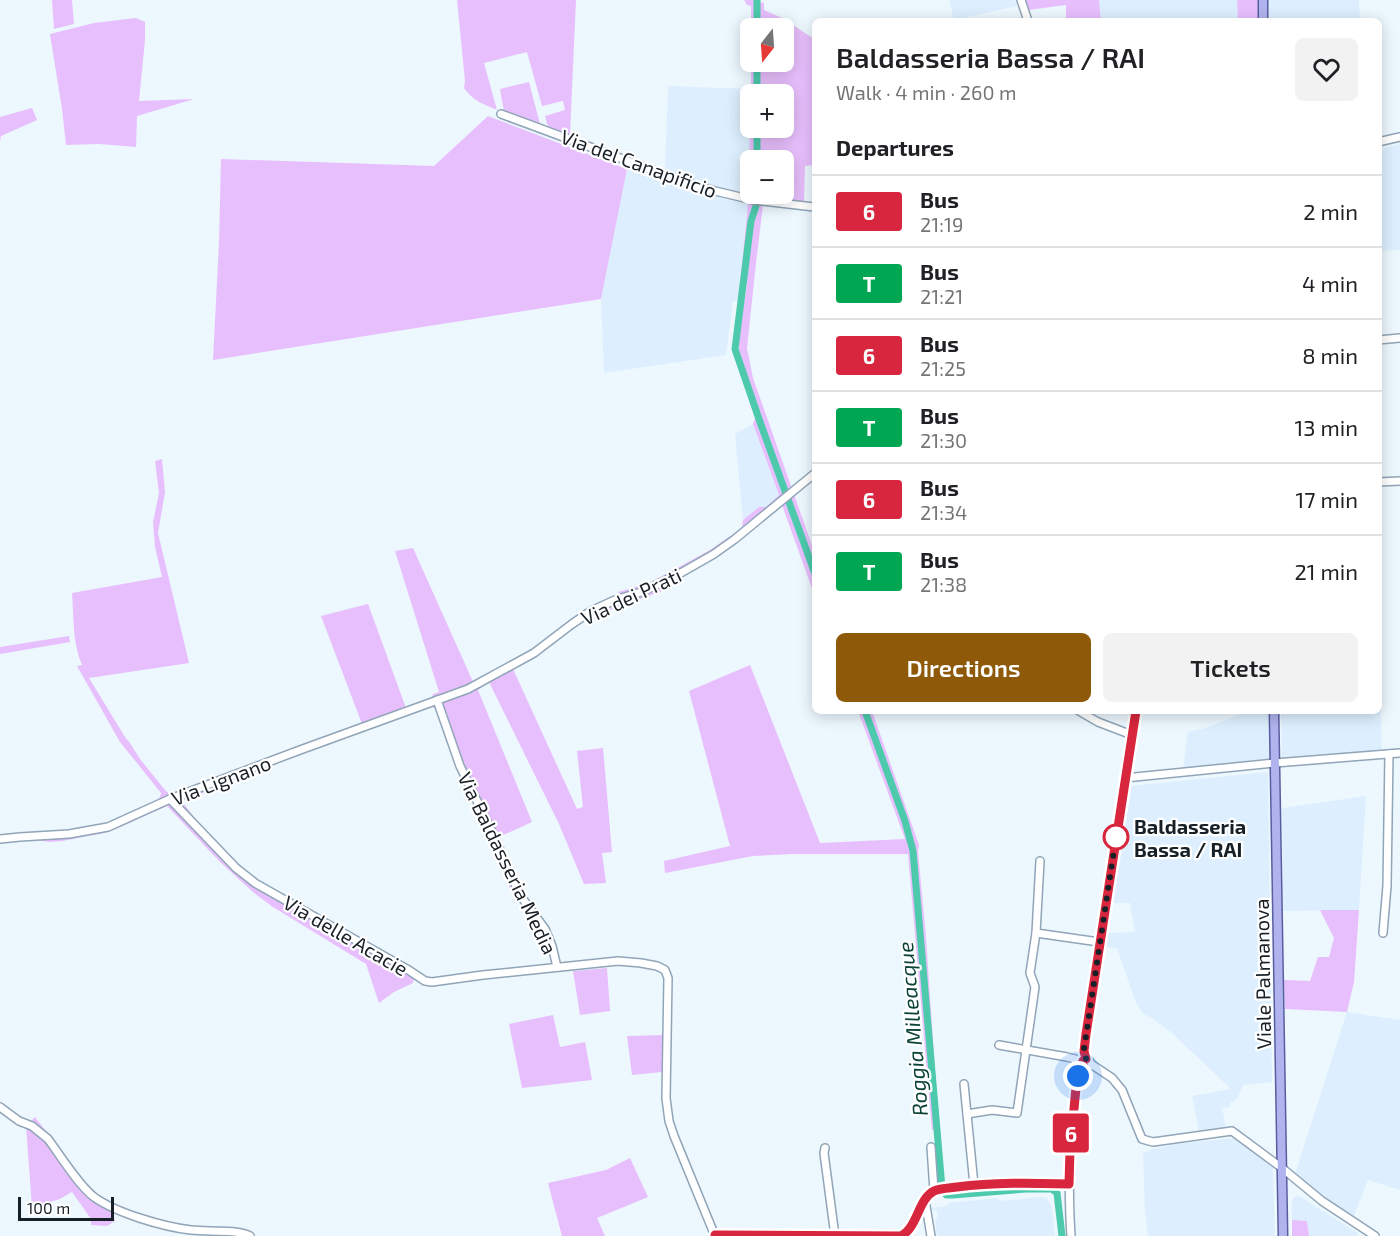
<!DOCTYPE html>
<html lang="en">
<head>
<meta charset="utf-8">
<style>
  body { margin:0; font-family:"Exo 2",sans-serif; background:#f2f2f2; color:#202124; height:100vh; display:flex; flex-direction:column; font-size:22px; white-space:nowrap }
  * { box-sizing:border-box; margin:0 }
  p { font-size:20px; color:#757577 }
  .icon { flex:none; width:33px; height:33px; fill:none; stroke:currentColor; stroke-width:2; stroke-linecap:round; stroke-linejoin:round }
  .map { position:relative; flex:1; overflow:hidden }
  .details { position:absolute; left:812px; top:18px; width:570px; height:696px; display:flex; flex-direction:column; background:#fff; border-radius:9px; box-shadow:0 3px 15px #0003 }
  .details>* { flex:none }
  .badge { padding:0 12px; border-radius:4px; font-size:21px; line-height:39px }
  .needle { width:39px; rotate:197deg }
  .fabs { position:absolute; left:740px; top:18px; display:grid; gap:12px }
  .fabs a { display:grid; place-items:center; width:54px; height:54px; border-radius:9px; background:#fff; box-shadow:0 3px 15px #0003; font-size:30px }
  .scale { position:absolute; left:18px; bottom:15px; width:96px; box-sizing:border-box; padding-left:6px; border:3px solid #182027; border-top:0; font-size:16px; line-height:21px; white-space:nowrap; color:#182027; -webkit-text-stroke:4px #fff; paint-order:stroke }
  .you { position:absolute; width:30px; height:30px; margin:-15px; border:4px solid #fff; border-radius:50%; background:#1a73e8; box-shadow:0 0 0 9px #1a73e833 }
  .map>.badge { position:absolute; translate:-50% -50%; box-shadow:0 0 0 3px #fff }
  h2 { padding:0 24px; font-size:22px; line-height:54px }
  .round { display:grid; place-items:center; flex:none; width:63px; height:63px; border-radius:9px; background:#f2f2f2 }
  .overview { display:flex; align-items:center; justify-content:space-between; height:102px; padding:0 24px }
  h1 { font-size:28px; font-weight:600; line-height:45px }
  .button { display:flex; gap:12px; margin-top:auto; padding:12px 24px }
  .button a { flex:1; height:69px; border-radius:9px; background:#8e5a0a; color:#fff; font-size:24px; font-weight:600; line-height:69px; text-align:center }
  .button a+a { background:#f2f2f2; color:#202124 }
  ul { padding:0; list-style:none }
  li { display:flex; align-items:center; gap:18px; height:72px; padding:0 24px; border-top:2px solid #e0e0e0 }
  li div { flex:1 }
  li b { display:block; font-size:22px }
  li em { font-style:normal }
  li .badge { min-width:66px; font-weight:700; text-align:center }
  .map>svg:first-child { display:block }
  .built { fill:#ddeffe }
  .green { fill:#e8bffd; fill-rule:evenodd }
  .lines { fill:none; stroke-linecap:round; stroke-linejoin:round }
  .canal { stroke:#4dcaac; stroke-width:7 }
  .minor-casing { stroke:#90a5b8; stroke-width:10 }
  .major-casing { stroke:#585fa0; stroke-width:11 }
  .minor { stroke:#fff; stroke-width:7 }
  .major { stroke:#b0b3ed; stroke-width:8 }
  .line-casing { stroke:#fff; stroke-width:14 }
  .line { stroke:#d7263d; stroke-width:9 }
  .walk { stroke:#182027; stroke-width:6; stroke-dasharray:0 10.8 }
  .stop-dot { fill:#fff; stroke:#d7263d; stroke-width:3 }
  .labels { text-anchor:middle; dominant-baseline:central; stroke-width:4.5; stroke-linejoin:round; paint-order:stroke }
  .street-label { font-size:20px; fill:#182027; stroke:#fff }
  .stop-label { font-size:20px; font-weight:bold; fill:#182027; stroke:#fff; text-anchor:start }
  .water-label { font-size:21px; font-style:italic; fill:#0c4337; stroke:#fff }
</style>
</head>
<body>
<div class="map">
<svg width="1400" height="1236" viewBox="0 0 1400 1236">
  <rect width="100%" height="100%" fill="#edf7fe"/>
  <g class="built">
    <path d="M949,0H1015L1017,6L954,20Z"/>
    <path d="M1099,0H1237L1238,21H1101Z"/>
    <path d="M1267,0H1359L1360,21H1268Z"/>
    <path d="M668,86L751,89L749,196L724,192L665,171Z"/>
    <path d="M1400,144V250L1379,251V150Z"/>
    <path d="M627,169L651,178L728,200L748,203L740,281L742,282L739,301H733L726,355L604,373L601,299Z"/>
    <path d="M753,424L779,495L766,507H759L743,520L735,434Z"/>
    <path d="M1379,646L1382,750L1282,760L1281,711H1378Z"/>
    <path d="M1248,711H1270V759L1183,769L1188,732L1206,728Z"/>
    <path d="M1268,772L1272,1082L1243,1085L1238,1097L1234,1101L1230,1102V1107L1222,1108L1226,1128L1199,1131L1192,1096L1231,1089L1172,1033L1153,1019L1144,1014L1136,1003L1117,948L1105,947L1107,933L1135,932L1130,903H1112L1130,786Z"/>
    <path d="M1366,796L1359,910L1283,911L1282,808Z"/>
    <path d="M1347,1012L1400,1020V1190L1368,1180L1353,1218L1321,1195L1295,1174Z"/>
    <path d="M1236,1138L1273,1167L1275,1236H1148L1145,1211L1143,1153L1153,1149L1177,1144Z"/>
    <path d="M1299,1196L1358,1233V1236H1309L1307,1221L1292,1220V1200L1295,1197Z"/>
    <path d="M1041,1197L1046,1198L1051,1204L1055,1236H937L935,1220L938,1219L937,1211L932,1210L931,1208L947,1206L948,1203L998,1198L999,1201Z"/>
  </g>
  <g class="green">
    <path d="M52,0H72L74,24L54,29Z"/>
    <path d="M457,0H576L570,134L665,171L551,130L547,124L545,116L565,110L563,101L542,106L527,52L484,63L497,110C483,104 473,101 464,88L465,81Z"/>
    <path d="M744,0H760V2L764,3V10L784,19L814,39V165L805,166L804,202L764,197L756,263L747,348L753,378L814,551V594L782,505L732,546L707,562L661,587L662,591L610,610V605C597,612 584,618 572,627C553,641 535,658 513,669L577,809L583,807L577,751L603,748L612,852L602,853L606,883L584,884L559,824L489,682L478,690L532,822L497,838L519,890L516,903L453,752L439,711L436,708L430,707L220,784L217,788L183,800V803C206,833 231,861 261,883L258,888L414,978L413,983L394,992L379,1003L366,964L273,907L254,893L220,862L167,806L116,829L104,833L62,841L51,842L35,840L0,843V836C11,835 22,833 32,833C56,831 79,833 102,826C115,821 127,814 140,808C148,804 160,803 161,793L120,742L77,666L82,665C72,642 74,618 72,593L162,577L155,547L153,522L159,493L155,461L162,459L165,492L158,533L189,663L89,678L125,737L130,743L140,759L165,790C169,794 172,794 178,793L362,724L321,616L368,604L406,708L431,699L433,694L439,692L395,551L413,548L474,684L537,649L618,596V592L649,583L679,567L710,550L742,528L743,520L759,507H766L779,495L753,424L755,418L735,354L739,353V339L747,283L740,282L748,204L750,128H783V94H751V62H783V28H751V6L747,5ZM750,160H783V194H750Z"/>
    <path d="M1024,0H1099L1101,21H1066V5L1028,10Z"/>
    <path d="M1237,0H1259V21H1238Z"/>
    <path d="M136,18L145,22V40L139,101L194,99L137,116L136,147L99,144L66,145L62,109L50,34L94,23Z"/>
    <path d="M529,82L540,124L504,112L500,89Z"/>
    <path d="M32,108L37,120L1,136L0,141V117Z"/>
    <path d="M488,116L627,169L601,299L213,360L219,243L221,159L434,166Z"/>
    <path d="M69,636L70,642L0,654V647Z"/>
    <path d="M750,665L820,843L905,839L858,711H872L919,845L918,851L926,937L939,1129L932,1130L908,854H792L753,856L665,873L664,861L730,846L689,691Z"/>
    <path d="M1320,910H1359L1354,982L1347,1012L1285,1009L1284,980L1310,981L1318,957H1329L1334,938Z"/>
    <path d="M607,968L610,1011L580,1015L573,971Z"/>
    <path d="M553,1015L560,1047L585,1042L592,1080L522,1088L509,1024Z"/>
    <path d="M664,1035L662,1072L632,1075L627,1036Z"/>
    <path d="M35,1117L51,1138L46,1141L80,1189L94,1202L113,1212L115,1221L107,1226L91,1225V1219L72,1192L60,1199L32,1207L26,1126Z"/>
    <path d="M630,1158L648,1197L597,1218L605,1236H562L548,1183L606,1170Z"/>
    <path d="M1292,1220L1307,1221L1309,1236H1292Z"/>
  </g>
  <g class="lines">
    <g class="canal">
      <path d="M757,28V0"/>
      <path d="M757,62V94"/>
      <path d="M757,160V128"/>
      <path d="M757,194L756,206L751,221L735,349L760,422L814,571"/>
      <path d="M865,711L905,821L913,851L942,1188L946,1195H953L1026,1189H1052L1057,1193L1062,1236"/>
    </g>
    <defs>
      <g id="minor">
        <path d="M1021,0L1028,21"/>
        <path d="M501,114L682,181L715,191L753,200L814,207"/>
        <path d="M1378,142L1400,137"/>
        <path d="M1378,340L1400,338"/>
        <path d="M1378,482L1400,481"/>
        <path d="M437,700L460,766L492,832L520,895L545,929L552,946L557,967"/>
        <path d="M1079,711L1098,722L1132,735"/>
        <path d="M1125,778L1275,763L1400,753"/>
        <path d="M170,799L236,868L255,883L407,969L425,981L432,982L483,975L618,961L641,963L657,966L665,970L668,978L666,1098L669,1121L674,1136L715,1236"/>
        <path d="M0,839L20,837L69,834L108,827L170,799L300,750L468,689L534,653L572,624L591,611L615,600L641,592L679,574L714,554L735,539L814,474"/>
        <path d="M1036,933L1040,861"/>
        <path d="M1383,933L1387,886L1389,754"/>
        <path d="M999,1045L1067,1057L1083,1061"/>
        <path d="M1091,1064L1112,1078L1122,1090L1142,1139L1153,1142L1232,1131L1282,1168L1322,1201L1375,1236"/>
        <path d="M964,1084L974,1185"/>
        <path d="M0,1107L19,1121L32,1126L48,1139C60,1155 79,1186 94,1197C116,1213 164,1227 191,1230C208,1232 236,1229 250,1236"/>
        <path d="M967,1114L992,1110L1017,1113L1035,987L1030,973L1036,933L1099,942"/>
        <path d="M931,1147L934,1191"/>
        <path d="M825,1148L824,1153L835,1236"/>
        <path d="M925,1200L931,1236"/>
        <path d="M715,1235L893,1236"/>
        <path d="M898,1236L904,1234L908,1231L927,1197L935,1190L974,1185L1023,1182L1069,1184"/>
        <path d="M1071,1236C1069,1206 1066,1087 1084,1067H1088L1091,1064L1089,1060L1086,1059L1084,1049L1136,711"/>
      </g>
      <g id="major">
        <path d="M1263,0V21"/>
        <path d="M1274,711L1283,1236"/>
      </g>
    </defs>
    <use href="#minor" class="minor-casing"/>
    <use href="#major" class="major-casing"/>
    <use href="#minor" class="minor"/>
    <use href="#major" class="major"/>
  </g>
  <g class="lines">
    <defs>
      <path id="line" d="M716,1236L715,1235L901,1236C918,1227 918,1199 934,1191C940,1188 950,1188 957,1187C994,1182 1032,1183 1069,1184L1070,1150L1076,1088L1078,1076L1084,1067L1082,1064L1083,1061L1086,1059L1084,1051L1086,1034L1136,711"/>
    </defs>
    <use href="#line" class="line-casing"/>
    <use href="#line" class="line"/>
    <path class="walk" d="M1078,1076L1084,1067L1082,1064L1083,1061L1086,1059L1084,1049L1116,837"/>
  </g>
  <circle class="stop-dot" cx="1116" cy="837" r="12"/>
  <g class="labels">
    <g class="street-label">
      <text transform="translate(639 163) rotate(20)">Via del Canapificio</text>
      <text transform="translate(631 596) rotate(-25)">Via dei Prati</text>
      <text transform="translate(221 780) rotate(-21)">Via Lignano</text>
      <text transform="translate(508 863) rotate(64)">Via Baldasseria Media</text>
      <text transform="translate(346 935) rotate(30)">Via delle Acacie</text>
      <text transform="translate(1262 974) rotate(-91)">Viale Palmanova</text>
    </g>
    <g class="stop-label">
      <text x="1134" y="826">Baldasseria<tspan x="1134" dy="23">Bassa / RAI</tspan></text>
    </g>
    <g class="water-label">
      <text transform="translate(912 1029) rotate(-95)">Roggia Milleacque</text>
    </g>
  </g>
</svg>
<div class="fabs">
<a><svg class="needle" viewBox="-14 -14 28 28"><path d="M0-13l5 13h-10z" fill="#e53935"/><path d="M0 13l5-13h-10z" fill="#757577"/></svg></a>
<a>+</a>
<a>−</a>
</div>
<div class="scale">100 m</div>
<div class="you" style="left:1078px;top:1076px"></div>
<b class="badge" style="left:1071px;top:1133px;background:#d7263d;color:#fff">6</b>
<section class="details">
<div class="overview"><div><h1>Baldasseria Bassa / RAI</h1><p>Walk · 4 min · 260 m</p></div><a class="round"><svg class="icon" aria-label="heart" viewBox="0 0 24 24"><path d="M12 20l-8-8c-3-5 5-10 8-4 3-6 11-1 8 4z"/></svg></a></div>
<h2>Departures</h2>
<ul>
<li><span class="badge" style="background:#d7263d;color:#fff">6</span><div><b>Bus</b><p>21:19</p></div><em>2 min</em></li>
<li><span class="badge" style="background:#00a651;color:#fff">T</span><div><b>Bus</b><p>21:21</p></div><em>4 min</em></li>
<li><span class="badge" style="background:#d7263d;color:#fff">6</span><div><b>Bus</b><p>21:25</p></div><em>8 min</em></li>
<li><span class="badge" style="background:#00a651;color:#fff">T</span><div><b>Bus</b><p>21:30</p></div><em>13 min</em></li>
<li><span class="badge" style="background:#d7263d;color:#fff">6</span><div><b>Bus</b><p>21:34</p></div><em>17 min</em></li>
<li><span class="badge" style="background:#00a651;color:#fff">T</span><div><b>Bus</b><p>21:38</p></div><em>21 min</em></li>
</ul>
<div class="button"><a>Directions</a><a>Tickets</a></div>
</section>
</div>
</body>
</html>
